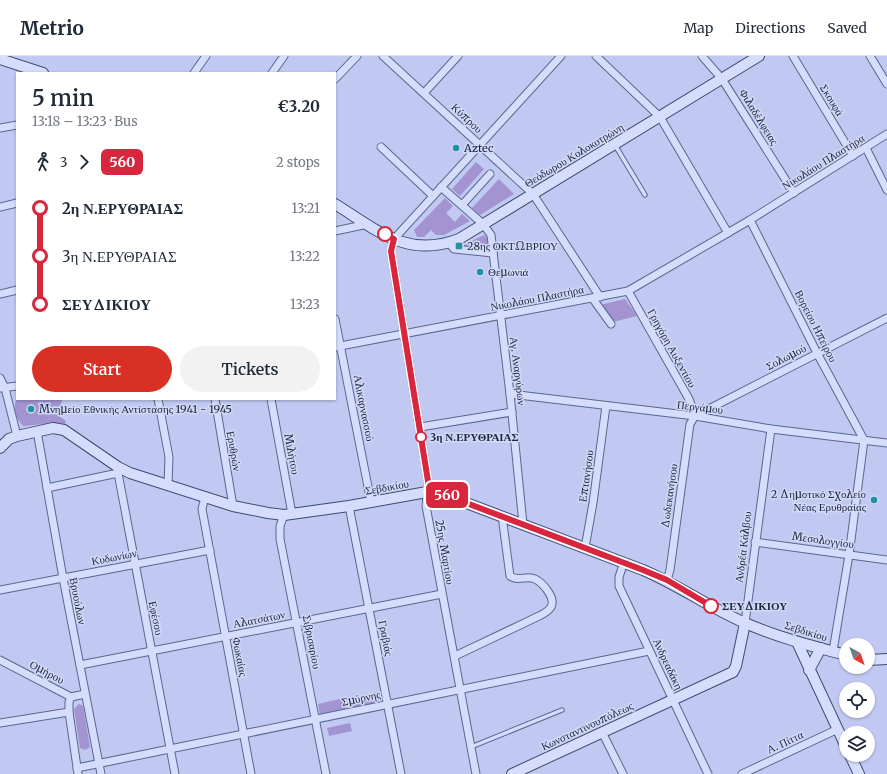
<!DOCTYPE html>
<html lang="en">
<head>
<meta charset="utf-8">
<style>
  body { margin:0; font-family:Merriweather,serif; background:#f2f2f3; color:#1f2937; height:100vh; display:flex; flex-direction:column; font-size:15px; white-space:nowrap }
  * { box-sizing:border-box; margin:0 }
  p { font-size:13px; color:#747a83 }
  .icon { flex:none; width:22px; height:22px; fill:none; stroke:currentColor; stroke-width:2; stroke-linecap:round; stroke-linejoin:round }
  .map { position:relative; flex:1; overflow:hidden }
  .sheet { position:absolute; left:16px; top:16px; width:320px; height:328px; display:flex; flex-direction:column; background:#fff; border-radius:0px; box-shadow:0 1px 3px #0004 }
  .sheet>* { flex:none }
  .badge { padding:0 8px; border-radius:6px; font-size:14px; line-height:26px }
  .needle { width:26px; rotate:140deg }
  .tools { position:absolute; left:839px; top:582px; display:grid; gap:8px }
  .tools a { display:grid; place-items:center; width:36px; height:36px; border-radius:50%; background:#fff; box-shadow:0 1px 3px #0004; font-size:20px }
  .map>.badge { position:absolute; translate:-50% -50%; box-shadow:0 0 0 2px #fff }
  .legs { display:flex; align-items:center; gap:6px; height:44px; padding:0 16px; font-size:13px }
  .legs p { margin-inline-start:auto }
  .head { display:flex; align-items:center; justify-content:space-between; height:68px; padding:0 16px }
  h1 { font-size:22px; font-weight:600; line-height:30px }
  .primary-button { display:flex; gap:8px; margin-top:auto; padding:8px 16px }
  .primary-button a { flex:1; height:46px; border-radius:24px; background:#d93025; color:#fff; font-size:16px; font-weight:600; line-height:46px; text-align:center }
  .primary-button a+a { background:#f2f2f3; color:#1f2937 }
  ul { padding:0 16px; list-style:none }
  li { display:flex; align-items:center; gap:14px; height:48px; font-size:15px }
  li i { display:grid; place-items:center; width:6px; height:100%; margin:0 5px; background:currentColor }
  li i::after { content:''; width:10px; height:10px; margin:-5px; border:3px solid; border-radius:50%; background:#fff }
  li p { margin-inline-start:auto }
  li:first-child i { background:linear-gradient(#0000 50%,currentColor 0) }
  li:last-child i { background:linear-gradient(currentColor 50%,#0000 0) }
  header { display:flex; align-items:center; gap:24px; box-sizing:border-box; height:56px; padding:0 20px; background:#fff; border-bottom:1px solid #e0e1e3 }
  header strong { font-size:19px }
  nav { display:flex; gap:22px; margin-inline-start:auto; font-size:14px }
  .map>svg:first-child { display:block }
  .green { fill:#a394d1 }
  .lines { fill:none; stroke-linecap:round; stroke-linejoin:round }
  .lane-casing { stroke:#57698d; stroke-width:5.5 }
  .street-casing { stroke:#57698d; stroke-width:9 }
  .secondary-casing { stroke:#3a4e6f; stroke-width:12 }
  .lane { stroke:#d5dcfc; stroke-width:3.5 }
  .street { stroke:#d5dcfc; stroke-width:7 }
  .secondary { stroke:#d5dcfc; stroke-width:10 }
  .line-1-casing { stroke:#fff; stroke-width:9 }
  .line-1 { stroke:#d7263d; stroke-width:6 }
  .poi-dot { fill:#2292a1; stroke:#d2d8f8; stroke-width:1.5 }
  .stop-1-dot { fill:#fff; stroke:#d7263d; stroke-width:2 }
  .labels { text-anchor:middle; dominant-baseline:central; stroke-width:3; stroke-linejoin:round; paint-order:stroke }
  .street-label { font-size:11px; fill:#1c283b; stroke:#d2d8f8 }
  .poi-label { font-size:11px; fill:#1c283b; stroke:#d2d8f8; text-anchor:start }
  .stop-label { font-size:11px; font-weight:bold; fill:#1c283b; stroke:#d2d8f8; text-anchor:start }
</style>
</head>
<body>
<header>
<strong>Metrio</strong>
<nav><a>Map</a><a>Directions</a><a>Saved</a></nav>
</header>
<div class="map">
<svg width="887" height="718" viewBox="0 0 887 718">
  <rect width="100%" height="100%" fill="#c1c9f2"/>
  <g class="green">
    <path d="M476,106L484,113L460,140L452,133Z"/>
    <path d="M499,123L514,138L480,159L472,152Z"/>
    <path d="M445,142L453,150L446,157L455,166L462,158L470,165L444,179H436L431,174L424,181H417L414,174Z"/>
    <path d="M484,179L489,184V191L462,190Z"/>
    <path d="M625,243L637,260L613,266L600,249Z"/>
    <path d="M17,342V343H62L59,360L66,365L65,368L56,367L24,370C16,365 12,350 17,342Z"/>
    <path d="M379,636L381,646L353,652L351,642Z"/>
    <path d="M344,642L346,654L320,659L318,648Z"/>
    <path d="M79,648L83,650L90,691L85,694L80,692L74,653Z"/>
    <path d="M350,667L352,675L329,680L327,672Z"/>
  </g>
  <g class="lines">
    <defs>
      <g id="lane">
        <path d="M615,89L645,139"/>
        <path d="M471,691L562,654"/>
      </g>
      <g id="street">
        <path d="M383,0L533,138L600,241"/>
        <path d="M596,0L660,61L728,177"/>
        <path d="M702,0L722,23L794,137"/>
        <path d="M793,0L853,100"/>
        <path d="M870,0L887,28"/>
        <path d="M194,17L206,0"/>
        <path d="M272,17L284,0"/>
        <path d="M335,23L357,0"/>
        <path d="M424,37L458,0"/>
        <path d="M0,72L17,69"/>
        <path d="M381,91L433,140"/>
        <path d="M866,92L887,134"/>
        <path d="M441,131L483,168L491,179L510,338L523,468"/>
        <path d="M462,149L490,118"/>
        <path d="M0,151L17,147"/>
        <path d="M750,164L817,297L864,384L849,499L833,595"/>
        <path d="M335,175L368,168"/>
        <path d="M449,187L454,193L493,197"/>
        <path d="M628,235L689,343L695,360"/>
        <path d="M0,238L17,234"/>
        <path d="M593,243L611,268"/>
        <path d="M335,263L371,446"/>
        <path d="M335,291L628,235L750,164L887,78"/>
        <path d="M0,322L5,332L17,380"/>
        <path d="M1,332L17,330"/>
        <path d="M510,338L695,360L771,373L887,387"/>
        <path d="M158,343L169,401L168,429"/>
        <path d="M215,343L233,450"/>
        <path d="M271,343L292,458"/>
        <path d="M420,371L512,356"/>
        <path d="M37,375L63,522L101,718"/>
        <path d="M118,411V417L175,718"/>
        <path d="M47,432L118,417"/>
        <path d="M205,441L202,453L251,718"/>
        <path d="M349,450L401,718"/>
        <path d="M284,459L280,470V483L326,718"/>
        <path d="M755,486L887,504"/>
        <path d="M585,492L593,447L606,350"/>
        <path d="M624,506L619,521V530L708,718"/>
        <path d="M667,524L670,514L690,368L695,360L887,262"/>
        <path d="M0,534L210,494"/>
        <path d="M745,567L771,373"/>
        <path d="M455,600L539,560C543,558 548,556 551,551C556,542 543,527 535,523C527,519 518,526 510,520L502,460"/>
        <path d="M0,604L71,641L85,638"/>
        <path d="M80,609L442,538"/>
        <path d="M71,641L69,646V656L78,718"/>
        <path d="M0,667L69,656"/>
        <path d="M602,676L623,718"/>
        <path d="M77,712L649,595"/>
        <path d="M476,718L426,450L428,425L391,195L394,183L561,0"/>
        <path d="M742,718L838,673"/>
      </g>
      <g id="secondary">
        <path d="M0,3L43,17"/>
        <path d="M335,148C377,174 407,203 459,183L759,0"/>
        <path d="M0,392L9,383L17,380L53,372L64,374L118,411L130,417L233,450L268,457L284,459L349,450L427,436L440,437L643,514C678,529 709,551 743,566C776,581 812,590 846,599"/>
        <path d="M797,586L846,691"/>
        <path d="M868,604L887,603"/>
        <path d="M809,614L821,592"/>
        <path d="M850,699L859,718"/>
        <path d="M512,718L733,616L736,610L745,567"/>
      </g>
    </defs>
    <use href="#lane" class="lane-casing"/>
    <use href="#street" class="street-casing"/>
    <use href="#secondary" class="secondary-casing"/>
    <use href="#lane" class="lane"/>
    <use href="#street" class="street"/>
    <use href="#secondary" class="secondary"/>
  </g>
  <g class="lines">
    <defs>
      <path id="line-1" d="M385,178L394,183L391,195L428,425V436L440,437L643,514L667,524L711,550"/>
    </defs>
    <use href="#line-1" class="line-1-casing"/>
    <use href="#line-1" class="line-1"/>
  </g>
  <g class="poi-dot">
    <circle cx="456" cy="92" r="4"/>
    <rect x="455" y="186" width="8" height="8" rx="2"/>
    <circle cx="480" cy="216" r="4"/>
    <circle cx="31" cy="353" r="4"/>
    <circle cx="874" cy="444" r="4"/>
  </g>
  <g class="stop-1-dot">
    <circle cx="385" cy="178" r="7"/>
    <circle cx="421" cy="381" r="5"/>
    <circle cx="711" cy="550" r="7"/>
  </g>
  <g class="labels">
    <g class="street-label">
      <text transform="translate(832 44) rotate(59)">Σκουφά</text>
      <text transform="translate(759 61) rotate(58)">Φιλαδέλφειας</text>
      <text transform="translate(467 62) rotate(43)">Κύπρου</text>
      <text transform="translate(574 99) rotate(-31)">Θεόδωρου Κολοκοτρώνη</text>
      <text transform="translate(823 106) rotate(-32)">Νικολάου Πλαστήρα</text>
      <text transform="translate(537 242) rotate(-11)">Νικολάου Πλαστήρα</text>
      <text transform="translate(816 270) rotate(63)">Βορείου Ηπείρου</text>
      <text transform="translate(672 292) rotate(61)">Γρηγόρη Αυξεντίου</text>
      <text transform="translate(786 301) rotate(-27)">Σολωμού</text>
      <text transform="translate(518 315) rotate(83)">Αγ. Αναργύρων</text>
      <text transform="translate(700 351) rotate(7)">Περγάμου</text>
      <text transform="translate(364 352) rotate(79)">Αλικαρνασσού</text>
      <text transform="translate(234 395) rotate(80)">Ερυθρών</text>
      <text transform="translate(292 398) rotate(79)">Μιλήτου</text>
      <text transform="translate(586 420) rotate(-82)">Επτανήσου</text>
      <text transform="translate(387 431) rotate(-10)">Σεβδικίου</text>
      <text transform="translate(669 440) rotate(-82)">Δωδεκανήσου</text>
      <text transform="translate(823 484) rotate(8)">Μεσολογγίου</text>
      <text transform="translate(743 491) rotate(-83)">Ανδρέα Κάλβου</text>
      <text transform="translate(445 496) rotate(80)">25ης Μαρτίου</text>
      <text transform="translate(114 501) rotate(-11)">Κυδωνίων</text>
      <text transform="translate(78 545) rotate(79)">Βρυούλων</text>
      <text transform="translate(156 562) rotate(78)">Εφέσου</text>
      <text transform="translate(259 563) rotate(-11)">Αλατσάτων</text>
      <text transform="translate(806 575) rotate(17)">Σεβδικίου</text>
      <text transform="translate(386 582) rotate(79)">Γραβιάς</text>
      <text transform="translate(312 586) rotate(79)">Σιβρισαρίου</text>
      <text transform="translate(240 601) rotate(79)">Φωκαίας</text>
      <text transform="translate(668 608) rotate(65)">Ανδρεαδάκη</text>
      <text transform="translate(47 616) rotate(28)">Ομήρου</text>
      <text transform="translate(361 642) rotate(-12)">Σμύρνης</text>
      <text transform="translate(587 670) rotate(-25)">Κωνσταντινουπόλεως</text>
      <text transform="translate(785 686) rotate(-25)">Α. Πίττα</text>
    </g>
    <g class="poi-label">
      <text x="464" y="92">Aztec</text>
      <text x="467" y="190">28ης ΟΚΤΩΒΡΙΟΥ</text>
      <text x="488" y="216">Θεμωνιά</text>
      <text x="39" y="353">Μνημείο Εθνικής Αντίστασης 1941 - 1945</text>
      <text x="866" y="438" text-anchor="end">2 Δημοτικό Σχολείο<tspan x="866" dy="13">Νέας Ερυθραίας</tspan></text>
    </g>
    <g class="stop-label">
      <text x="430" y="381">3η Ν.ΕΡΥΘΡΑΙΑΣ</text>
      <text x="722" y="550">ΣΕΥΔΙΚΙΟΥ</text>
    </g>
  </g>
</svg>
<div class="tools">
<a><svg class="needle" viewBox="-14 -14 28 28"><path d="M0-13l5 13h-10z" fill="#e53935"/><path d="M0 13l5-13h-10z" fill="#747a83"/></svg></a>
<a><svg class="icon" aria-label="locate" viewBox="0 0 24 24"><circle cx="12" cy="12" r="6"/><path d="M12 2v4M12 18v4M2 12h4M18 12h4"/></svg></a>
<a><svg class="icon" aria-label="layers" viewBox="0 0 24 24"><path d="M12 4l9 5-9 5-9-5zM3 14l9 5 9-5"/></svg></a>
</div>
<b class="badge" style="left:447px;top:439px;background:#d7263d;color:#fff">560</b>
<section class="sheet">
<div class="head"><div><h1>5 min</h1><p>13:18 – 13:23 · Bus</p></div><b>€3.20</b></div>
<div class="legs"><svg class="icon" aria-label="walk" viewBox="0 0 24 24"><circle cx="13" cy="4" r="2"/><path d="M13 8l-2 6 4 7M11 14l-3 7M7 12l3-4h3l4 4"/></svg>3<svg class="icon" aria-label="forward" viewBox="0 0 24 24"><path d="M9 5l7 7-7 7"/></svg><b class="badge" style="background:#d7263d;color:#fff">560</b><p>2 stops</p></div>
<ul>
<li><i style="color:#d7263d"></i><b>2η Ν.ΕΡΥΘΡΑΙΑΣ</b><p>13:21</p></li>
<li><i style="color:#d7263d"></i><span>3η Ν.ΕΡΥΘΡΑΙΑΣ</span><p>13:22</p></li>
<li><i style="color:#d7263d"></i><b>ΣΕΥΔΙΚΙΟΥ</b><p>13:23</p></li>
</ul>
<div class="primary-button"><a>Start</a><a>Tickets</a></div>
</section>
</div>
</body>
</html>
